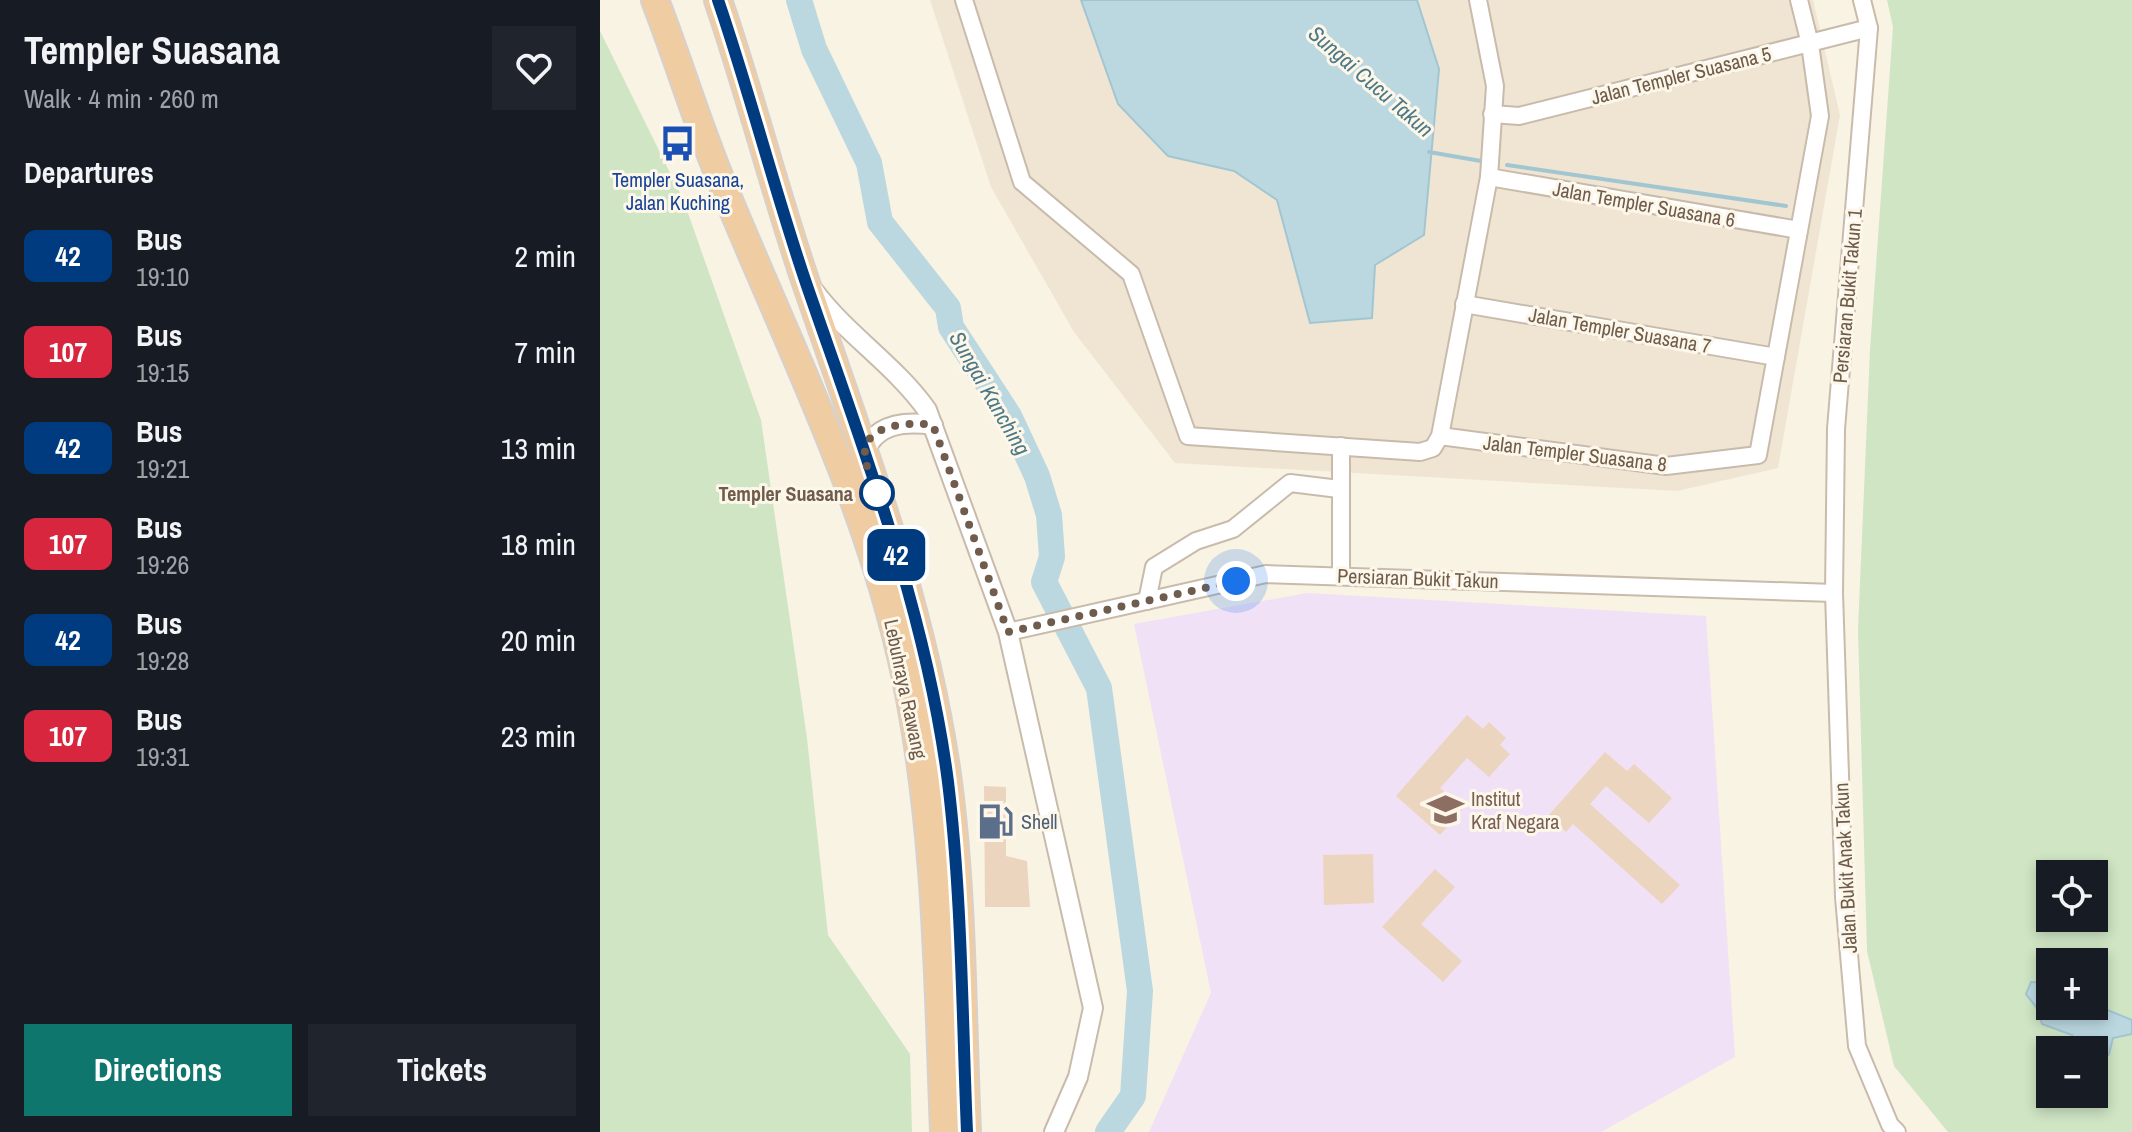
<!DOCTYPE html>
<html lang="en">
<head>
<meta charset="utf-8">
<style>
  body { margin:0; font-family:"Archivo Narrow",sans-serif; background:#20242c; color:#f1f3f6; height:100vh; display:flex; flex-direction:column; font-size:30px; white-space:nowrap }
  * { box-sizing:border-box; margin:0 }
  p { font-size:26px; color:#9ea1a6 }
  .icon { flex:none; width:44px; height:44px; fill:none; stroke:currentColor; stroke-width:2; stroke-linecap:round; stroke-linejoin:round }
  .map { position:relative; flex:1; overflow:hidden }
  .sheet { display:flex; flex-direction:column; background:#171b24; width:600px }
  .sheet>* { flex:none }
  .badge { padding:0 16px; border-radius:12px; font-size:28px; line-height:52px }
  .buttons { position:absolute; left:1436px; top:860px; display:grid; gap:16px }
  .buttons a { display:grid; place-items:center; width:72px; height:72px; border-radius:0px; background:#171b24; box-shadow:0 4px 12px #0003; font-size:40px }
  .you { position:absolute; width:40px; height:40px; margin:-20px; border:6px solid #fff; border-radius:50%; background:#1a73e8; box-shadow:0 0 0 12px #1a73e833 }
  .map>.badge { position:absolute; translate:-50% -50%; box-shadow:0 0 0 4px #fff }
  h2 { padding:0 24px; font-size:30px; line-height:72px }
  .round { display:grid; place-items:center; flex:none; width:84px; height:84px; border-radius:0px; background:#20242c }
  .overview { display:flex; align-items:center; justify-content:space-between; height:136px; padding:0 24px }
  h1 { font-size:38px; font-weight:800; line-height:60px }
  .primary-button { display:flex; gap:16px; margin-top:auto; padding:16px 24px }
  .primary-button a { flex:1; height:92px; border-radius:0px; background:#0f766e; color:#fff; font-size:32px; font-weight:800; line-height:92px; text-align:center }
  .primary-button a+a { background:#20242c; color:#f1f3f6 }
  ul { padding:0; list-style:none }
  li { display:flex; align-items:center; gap:24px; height:96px; padding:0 24px }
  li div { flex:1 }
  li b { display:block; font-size:30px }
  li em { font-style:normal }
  li .badge { min-width:88px; font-weight:700; text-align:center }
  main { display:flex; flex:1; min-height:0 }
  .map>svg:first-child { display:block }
  .residential { fill:#f0e5d3 }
  .education { fill:#f0e1f6 }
  .green { fill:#cfe5c4; fill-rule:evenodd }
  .water { fill:#bbd8e1; stroke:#a2c6d1; stroke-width:2 }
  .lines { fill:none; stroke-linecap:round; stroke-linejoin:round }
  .stream { stroke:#a2c6d1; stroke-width:4 }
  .river { stroke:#bbd8e1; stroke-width:26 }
  .building { fill:#ecd5bf }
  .minor-casing { stroke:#c9bbac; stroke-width:20 }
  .tertiary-casing { stroke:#c9bbac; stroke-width:22 }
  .trunk-casing { stroke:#d7d1cd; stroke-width:30 }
  .minor { stroke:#fff; stroke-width:16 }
  .tertiary { stroke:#fff; stroke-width:18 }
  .trunk { stroke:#efcca2; stroke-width:26 }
  .line-casing { stroke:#fff; stroke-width:18 }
  .line { stroke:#003b80; stroke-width:12 }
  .walk { stroke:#6f5c4c; stroke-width:8; stroke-dasharray:0 14.4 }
  .stop-dot { fill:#fff; stroke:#003b80; stroke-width:4 }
  .labels { text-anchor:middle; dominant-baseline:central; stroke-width:6; stroke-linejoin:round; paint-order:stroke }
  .street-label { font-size:20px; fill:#6f5c4c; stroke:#fdf7ea }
  .transit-label { font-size:20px; fill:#164399; stroke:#fdf7ea }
  .stop-label { font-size:20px; font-weight:bold; fill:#6f5c4c; stroke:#fdf7ea; text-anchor:end }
  .education-label { font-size:20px; fill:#785e54; stroke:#fdf7ea; text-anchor:start }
  .service-label { font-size:20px; fill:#4e5e75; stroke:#fdf7ea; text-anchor:start }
  .water-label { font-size:22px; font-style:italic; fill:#4c7887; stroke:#fdf7ea }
</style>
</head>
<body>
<main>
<section class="sheet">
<div class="overview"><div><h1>Templer Suasana</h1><p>Walk · 4 min · 260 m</p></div><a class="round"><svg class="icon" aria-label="heart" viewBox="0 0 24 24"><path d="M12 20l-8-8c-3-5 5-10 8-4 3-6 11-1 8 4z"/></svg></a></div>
<h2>Departures</h2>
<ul>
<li><span class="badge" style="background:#003b80;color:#fff">42</span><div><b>Bus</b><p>19:10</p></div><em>2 min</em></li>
<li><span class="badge" style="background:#d7263d;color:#fff">107</span><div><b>Bus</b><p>19:15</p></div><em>7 min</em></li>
<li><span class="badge" style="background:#003b80;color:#fff">42</span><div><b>Bus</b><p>19:21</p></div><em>13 min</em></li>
<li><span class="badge" style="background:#d7263d;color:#fff">107</span><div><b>Bus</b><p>19:26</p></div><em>18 min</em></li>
<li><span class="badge" style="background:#003b80;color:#fff">42</span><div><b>Bus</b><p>19:28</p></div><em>20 min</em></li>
<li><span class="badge" style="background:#d7263d;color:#fff">107</span><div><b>Bus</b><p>19:31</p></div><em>23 min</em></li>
</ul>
<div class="primary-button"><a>Directions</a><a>Tickets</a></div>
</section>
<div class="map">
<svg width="1532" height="1132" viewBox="0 0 1532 1132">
  <rect width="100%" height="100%" fill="#f9f3e4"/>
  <path class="residential" d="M330,0H1213L1240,115L1178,468L1077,491L575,463L474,332L391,187Z"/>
  <path class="education" d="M707,593L1106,616L1135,1057L1001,1132H549L611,993L534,624Z"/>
  <g class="green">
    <path d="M1287,0H1532V1132H1348L1294,1066L1267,951L1258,630L1270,350L1293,27ZM1450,874H1494V918H1450ZM1450,962H1494V1006H1450ZM1450,1050H1494V1094H1450Z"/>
    <path d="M0,31L83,199L161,420L207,738L228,935L310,1054L312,1132H0Z"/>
  </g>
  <g class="water">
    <path d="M481,0H817L839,69L824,235L775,265L772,318L710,323L677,200L634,171L568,156L518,104Z"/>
    <path d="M1431,982L1450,983V1006H1494V992H1499L1500,1007L1532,1020V1034L1513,1038L1509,1054L1502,1062H1494V1050H1480L1472,1035L1442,1024L1436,1007L1426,994Z"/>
  </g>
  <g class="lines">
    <g class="stream">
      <path d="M829,152L881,161"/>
      <path d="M907,165L1186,206"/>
    </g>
    <path class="river" d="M199,0L214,49L269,163L280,222L348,308L351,327L409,416L437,476L449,515L452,557L444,582L499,688L540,991L533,1096L508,1132"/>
  </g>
  <g class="building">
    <path d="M867,715L883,729L889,722L906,738L900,745L910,754L889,777L867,758L840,788L863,809L840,835L796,796Z"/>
    <path d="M1005,752L1027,771L1034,764L1072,798L1049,823L1006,786L990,804L1080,885L1062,904L973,824L966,832L948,816Z"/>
    <path d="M384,786L406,787V856L427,861L430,907H385Z"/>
    <path d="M773,854L774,903L724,905L723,855Z"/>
    <path d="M835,869L855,887L821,924L862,961L843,982L782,927Z"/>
  </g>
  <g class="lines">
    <defs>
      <g id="minor">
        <path d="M364,0L422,182L531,274L588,436L820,452L833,448L840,436L889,177L895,86L878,0"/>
        <path d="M1262,0L1269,28L1236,429L1234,593L1244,897L1257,1046L1290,1125L1297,1132"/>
        <path d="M892,114L919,116L1269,28"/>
        <path d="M889,177L1199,230"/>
        <path d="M864,304L1176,357"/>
        <path d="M840,436L1066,466L1158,455L1220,116L1210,44L1199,0"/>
        <path d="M741,574V446"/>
        <path d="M547,601L554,567L596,541L633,529L690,483L739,489"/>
        <path d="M408,632L666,574L1234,593"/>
      </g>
      <g id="tertiary">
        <path d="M214,291C247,335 295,365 327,410L408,632L493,1008L478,1077L454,1132"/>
        <path d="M264,454C275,423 305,421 333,425"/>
      </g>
      <g id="trunk">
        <path d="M55,0C79,62 98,126 124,188C189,347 269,504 305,674C337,825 338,979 344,1132"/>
        <path d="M118,0C150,93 174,189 206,283C262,445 325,611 348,782C363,897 362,1016 367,1132"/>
      </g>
    </defs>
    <use href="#minor" class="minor-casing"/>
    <use href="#tertiary" class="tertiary-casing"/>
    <use href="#trunk" class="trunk-casing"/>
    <use href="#minor" class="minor"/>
    <use href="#tertiary" class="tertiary"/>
    <use href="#trunk" class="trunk"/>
  </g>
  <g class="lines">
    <defs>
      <path id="line" d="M118,0C150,93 174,189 206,283C262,445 326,611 348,782C362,897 362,1016 367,1132"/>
    </defs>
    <use href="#line" class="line-casing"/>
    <use href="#line" class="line"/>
    <path class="walk" d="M277,493C273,482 266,468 265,456C262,423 312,422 333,425L408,632L636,581"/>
  </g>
  <defs>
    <symbol id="bus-bare" viewBox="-9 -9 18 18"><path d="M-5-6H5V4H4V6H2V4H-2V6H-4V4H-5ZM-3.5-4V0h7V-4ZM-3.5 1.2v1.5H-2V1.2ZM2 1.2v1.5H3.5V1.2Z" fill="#1a4fb4" stroke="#fdf7ea" stroke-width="2.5" paint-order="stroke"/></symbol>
    <symbol id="university-bare" viewBox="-9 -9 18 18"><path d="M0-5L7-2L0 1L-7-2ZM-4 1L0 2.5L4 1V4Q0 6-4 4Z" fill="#8d6e63" stroke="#fdf7ea" stroke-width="2.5" paint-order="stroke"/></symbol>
    <symbol id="fuel-bare" viewBox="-9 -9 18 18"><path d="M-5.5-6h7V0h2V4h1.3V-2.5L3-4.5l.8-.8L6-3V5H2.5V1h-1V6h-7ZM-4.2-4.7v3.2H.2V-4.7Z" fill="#5c6f8a" stroke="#fdf7ea" stroke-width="2.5" paint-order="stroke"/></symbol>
  </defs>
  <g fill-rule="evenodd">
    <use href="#bus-bare" x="52" y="118" width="51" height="51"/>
    <use href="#university-bare" x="820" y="784" width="51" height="51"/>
    <use href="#fuel-bare" x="370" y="796" width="51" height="51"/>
  </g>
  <circle class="stop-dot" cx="277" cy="493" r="16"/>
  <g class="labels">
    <g class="street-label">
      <text transform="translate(1081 75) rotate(-14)">Jalan Templer Suasana 5</text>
      <text transform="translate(1044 204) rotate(10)">Jalan Templer Suasana 6</text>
      <text transform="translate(1247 296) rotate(-85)">Persiaran Bukit Takun 1</text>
      <text transform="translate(1020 330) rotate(10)">Jalan Templer Suasana 7</text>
      <text transform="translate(975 453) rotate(7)">Jalan Templer Suasana 8</text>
      <text transform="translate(818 578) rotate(2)">Persiaran Bukit Takun</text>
      <text transform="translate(306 689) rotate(78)">Lebuhraya Rawang</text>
      <text transform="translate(1245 868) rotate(-93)">Jalan Bukit Anak Takun</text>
    </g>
    <g class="transit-label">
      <text x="78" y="179">Templer Suasana,<tspan x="78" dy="23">Jalan Kuching</tspan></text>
    </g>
    <g class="stop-label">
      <text x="253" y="493">Templer Suasana</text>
    </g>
    <g class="education-label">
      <text x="871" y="798">Institut<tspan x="871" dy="23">Kraf Negara</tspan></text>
    </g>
    <g class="service-label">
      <text x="421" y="821">Shell</text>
    </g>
    <g class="water-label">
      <text transform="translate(771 81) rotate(41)">Sungai Cucu Takun</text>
      <text transform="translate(390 393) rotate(60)">Sungai Kanching</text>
    </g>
  </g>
</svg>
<div class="buttons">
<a><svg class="icon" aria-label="locate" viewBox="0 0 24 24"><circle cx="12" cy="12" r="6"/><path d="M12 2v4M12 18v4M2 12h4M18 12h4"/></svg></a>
<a>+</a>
<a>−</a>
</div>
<div class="you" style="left:636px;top:581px"></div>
<b class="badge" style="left:296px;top:555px;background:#003b80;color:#fff">42</b>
</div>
</main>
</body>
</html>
